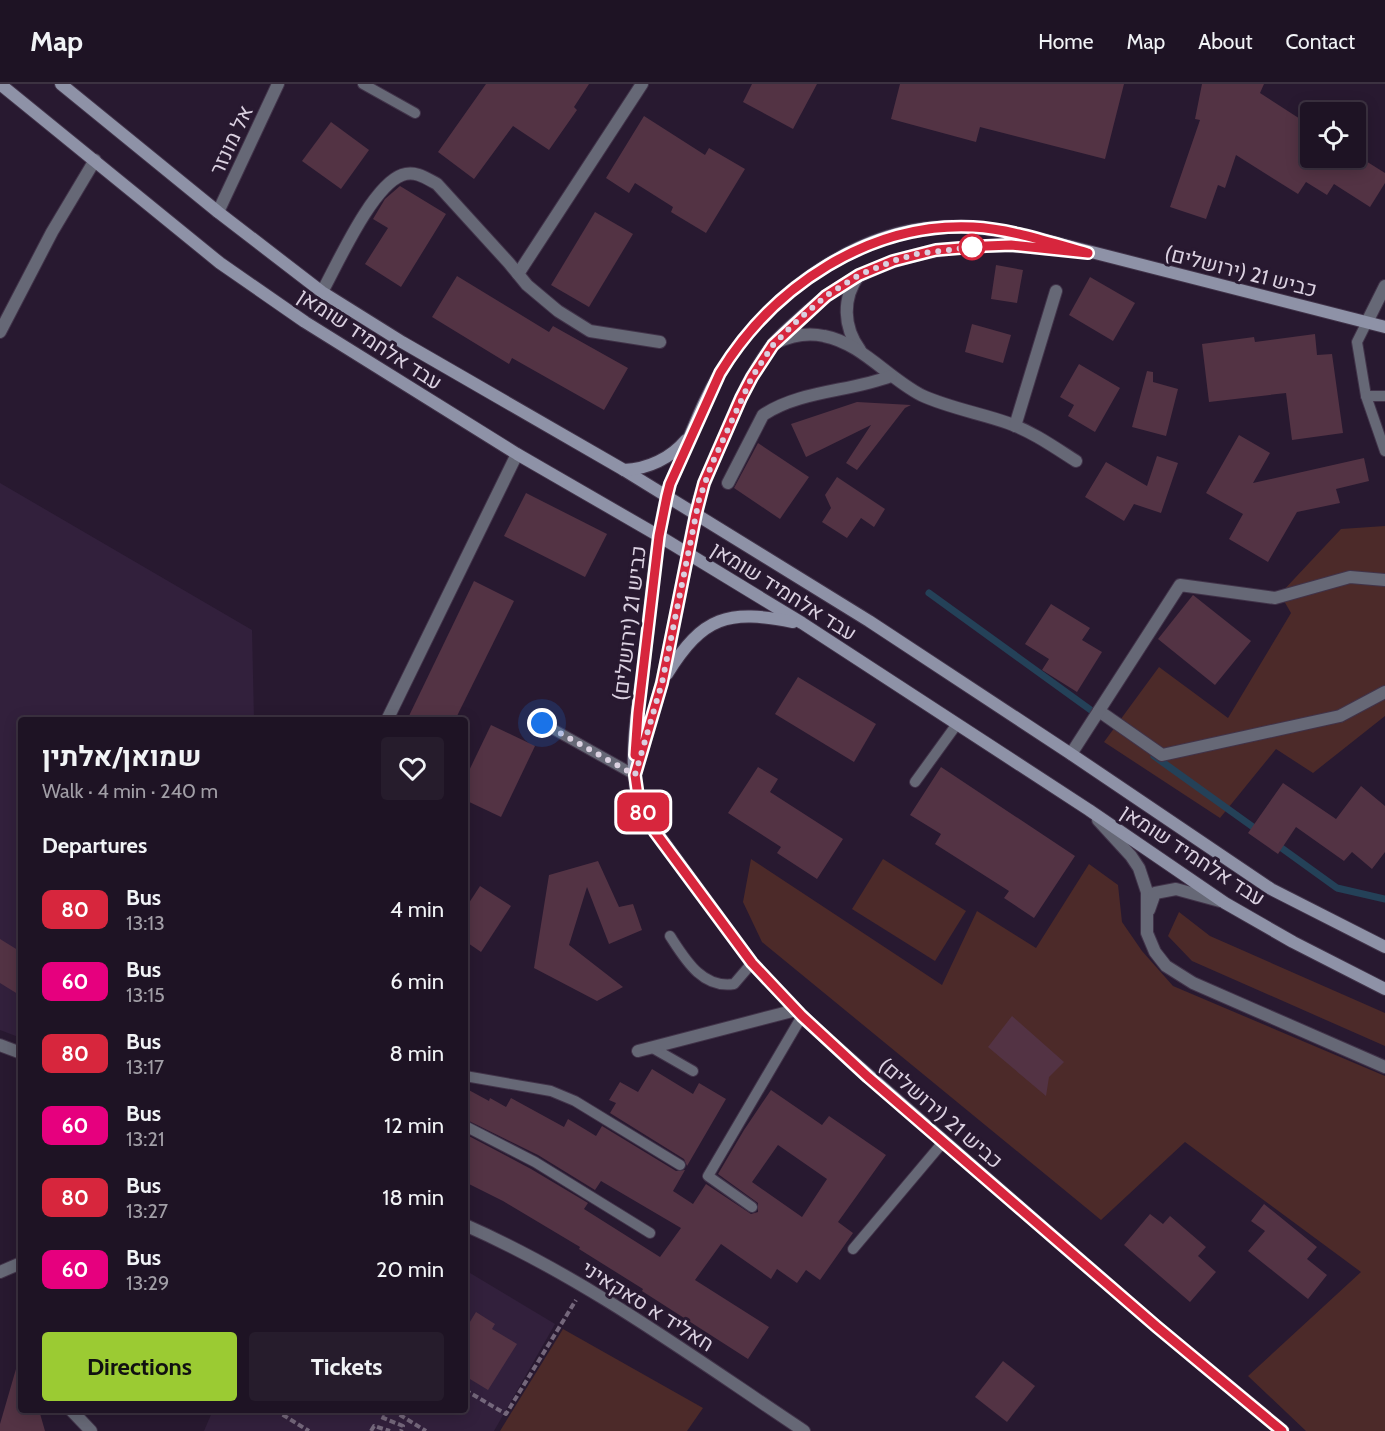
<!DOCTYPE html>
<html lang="en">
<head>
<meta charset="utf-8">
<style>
  body { margin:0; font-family:Cabin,Heebo,sans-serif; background:#261c2c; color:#f1f3f6; height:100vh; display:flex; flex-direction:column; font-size:22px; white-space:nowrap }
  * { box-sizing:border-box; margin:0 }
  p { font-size:20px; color:#a19ea6 }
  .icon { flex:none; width:33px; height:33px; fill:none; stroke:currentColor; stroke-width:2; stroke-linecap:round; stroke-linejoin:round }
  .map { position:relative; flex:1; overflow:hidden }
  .details { position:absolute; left:18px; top:633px; width:450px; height:696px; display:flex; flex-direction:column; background:#1e1324; border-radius:6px; box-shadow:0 3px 15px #0003,0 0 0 2px #3c3241 }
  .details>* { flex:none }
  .badge { padding:0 12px; border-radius:9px; font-size:21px; line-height:39px }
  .tools { position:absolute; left:1300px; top:18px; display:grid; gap:12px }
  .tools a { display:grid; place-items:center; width:66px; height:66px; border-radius:6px; background:#1e1324; box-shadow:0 3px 15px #0003,0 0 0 2px #3c3241; font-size:30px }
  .you { position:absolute; width:30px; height:30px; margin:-15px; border:4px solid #fff; border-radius:50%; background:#1a73e8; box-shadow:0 0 0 9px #1a73e833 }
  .map>.badge { position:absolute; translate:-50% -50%; box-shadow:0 0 0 3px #fff }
  h2 { padding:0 24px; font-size:22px; line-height:54px }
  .round { display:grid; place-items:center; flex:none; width:63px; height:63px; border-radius:6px; background:#261c2c }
  .headline { display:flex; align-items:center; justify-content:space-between; height:102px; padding:0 24px }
  h1 { font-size:28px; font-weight:700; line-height:45px }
  .cta { display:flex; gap:12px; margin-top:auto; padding:12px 24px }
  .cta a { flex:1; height:69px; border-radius:6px; background:#9bcb33; color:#111; font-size:24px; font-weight:700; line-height:69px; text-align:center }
  .cta a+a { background:#261c2c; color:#f1f3f6 }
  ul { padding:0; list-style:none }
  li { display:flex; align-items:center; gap:18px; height:72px; padding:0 24px }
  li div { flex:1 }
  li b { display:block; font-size:22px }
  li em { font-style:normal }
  li .badge { min-width:66px; font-weight:700; text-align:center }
  header { display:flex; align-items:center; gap:36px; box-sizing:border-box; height:84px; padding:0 30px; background:#1e1324; border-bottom:2px solid #3c3241 }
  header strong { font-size:28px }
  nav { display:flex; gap:33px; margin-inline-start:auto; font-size:21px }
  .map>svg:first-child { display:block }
  .built { fill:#32203c }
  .green { fill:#4c2a29 }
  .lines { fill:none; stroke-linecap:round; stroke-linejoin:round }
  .stream { stroke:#244158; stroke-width:7 }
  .building { fill:#533344; fill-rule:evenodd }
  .lane-casing { stroke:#413349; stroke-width:12 }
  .street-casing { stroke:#413349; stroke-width:14 }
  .secondary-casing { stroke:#413349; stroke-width:14 }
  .path { stroke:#74677b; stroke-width:4; stroke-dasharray:6 3; stroke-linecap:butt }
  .lane { stroke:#666876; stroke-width:10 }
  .street { stroke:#666876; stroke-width:12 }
  .secondary { stroke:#8e92a7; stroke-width:12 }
  .line-casing { stroke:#fff; stroke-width:14 }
  .line { stroke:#d7263d; stroke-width:9 }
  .walk { stroke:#dad0e0; stroke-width:6; stroke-dasharray:0 10.8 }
  .stop-dot { fill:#fff; stroke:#d7263d; stroke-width:3 }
  .labels { text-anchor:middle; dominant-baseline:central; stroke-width:6; stroke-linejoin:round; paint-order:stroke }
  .street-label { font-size:21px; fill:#dad0e0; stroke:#281930 }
</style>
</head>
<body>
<header>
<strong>Map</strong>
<nav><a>Home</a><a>Map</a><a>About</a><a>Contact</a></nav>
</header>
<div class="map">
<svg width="1385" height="1347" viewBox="0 0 1385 1347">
  <rect width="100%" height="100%" fill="#281930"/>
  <g class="built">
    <path d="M0,399L252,546L254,636H21V954L0,946Z"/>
    <path d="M465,1186L555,1240L494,1347H204L213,1326H465Z"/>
  </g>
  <g class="green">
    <path d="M1385,442V632L1313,689L1276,665L1220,734L1104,658L1159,583L1228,634L1291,529L1280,510L1341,445Z"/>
    <path d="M751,775L942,901L977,827L1036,864L1089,780L1118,801L1122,838L1142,867L1173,902L1385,992V1347H1306L1248,1292L1361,1188L1185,1058L1101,1136L762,858L743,818Z"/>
    <path d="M883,775L966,827L935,877L852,825Z"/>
    <path d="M1179,828L1210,852L1385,929V962L1192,877L1168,852Z"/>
    <path d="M563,1245L703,1324L687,1347H500Z"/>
  </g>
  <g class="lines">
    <g class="stream">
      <path d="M929,509L1099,632"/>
      <path d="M1154,672L1260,748"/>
      <path d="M1276,760L1337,804L1385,815"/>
    </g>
  </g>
  <g class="building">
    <path d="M486,0H589L574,23L577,26L549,66L513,42L474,95L438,68Z"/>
    <path d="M752,0H817L793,45L743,18Z"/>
    <path d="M900,0H1124L1105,75L980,43L976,58L891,35Z"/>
    <path d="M1202,0H1264L1260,9L1311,42V74H1361L1385,89V99L1370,123L1334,100L1327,111L1306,98L1298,110L1236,71L1225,104L1218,101L1206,135L1170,123L1200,36L1195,35Z"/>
    <path d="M644,32L705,71L709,64L745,85L706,149L671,128L673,123L635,99L629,109L606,94Z"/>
    <path d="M331,38L369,66L341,105L302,77Z"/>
    <path d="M400,102L446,130L401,203L365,180L388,144L373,135L385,115Z"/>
    <path d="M595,128L633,150L589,223L551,201Z"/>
    <path d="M996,181L1023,186L1017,219L991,215Z"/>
    <path d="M457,192L549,248L553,242L628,284L604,326L512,274L509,280L432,233Z"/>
    <path d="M1090,193L1135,219L1113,257L1069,231Z"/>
    <path d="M972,240L1011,251L1003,279L965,268Z"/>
    <path d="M1315,250L1317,271L1332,270L1343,349L1292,356L1286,309L1209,318L1202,260L1254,253L1255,258Z"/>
    <path d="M1079,280L1120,304L1095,348L1068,332L1074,321L1060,313Z"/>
    <path d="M1147,287L1153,288V298L1178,305L1166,352L1132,343Z"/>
    <path d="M857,318L911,321L905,324L857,386L846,379L871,341L806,373L791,340Z"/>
    <path d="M1239,351L1270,369L1253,399L1364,374L1369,397L1336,405L1340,419L1297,428L1268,478L1229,455L1243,430L1206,409Z"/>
    <path d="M758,359L809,393L780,435L734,404Z"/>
    <path d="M1157,372L1178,379L1161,429L1134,420L1124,437L1085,413L1106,378L1147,402Z"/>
    <path d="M837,393L885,425L874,443L861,434L847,454L822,438L831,424L825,411Z"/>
    <path d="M526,409L607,450L585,493L504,452Z"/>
    <path d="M474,497L514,517L455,636H407Z"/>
    <path d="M1193,511L1251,557L1215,601L1158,555Z"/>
    <path d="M1051,520L1090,544L1082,556L1102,568L1077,608L1042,586L1049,575L1025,560Z"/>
    <path d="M798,593L876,640L854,678L775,630Z"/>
    <path d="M491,641L535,662L501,733L465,716V695Z"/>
    <path d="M758,683L778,695L770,708L843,755L817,795L777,769L781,763L728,729Z"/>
    <path d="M941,683L1075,772L1034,834L1004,814L1009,807L935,760L941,750L910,731Z"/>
    <path d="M1283,699L1336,735L1361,702L1385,722V768L1372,785L1352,768L1344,777L1296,743L1278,770L1248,749Z"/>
    <path d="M598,777L619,823L633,820L642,846L609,860L587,803L569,861L623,903L597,917L534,884L549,791Z"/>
    <path d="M480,802L511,822L481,868L465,857V825Z"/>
    <path d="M0,855L21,868V912L0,899Z"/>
    <path d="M1012,932L1064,978L1049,993L1046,1012L988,963Z"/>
    <path d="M652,985L693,1010L699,999L726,1015L687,1082L684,1075L610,1029L616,1019L609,1016L620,998L638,1008Z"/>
    <path d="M465,1004L489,1017L490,1014L506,1023L511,1014L564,1043L568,1035L596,1052L602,1042L676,1087L685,1086L673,1107L693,1120L706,1100L751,1130L758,1128V1119L718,1090L744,1046L771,1006L822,1041L829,1032L886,1071L838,1138L853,1149L820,1196L806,1186L797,1199L777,1185L771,1195L721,1160L695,1196L769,1243L748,1275L642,1207L643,1205L579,1165L580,1163L503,1117L465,1098V1050L531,1085L588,1119L584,1125L660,1173L681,1144L601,1097L595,1106L538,1071L465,1035ZM778,1061L827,1095L802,1133L752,1098Z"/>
    <path d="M1264,1120L1317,1163L1307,1175L1327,1191L1308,1215L1248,1167L1265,1147L1251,1137Z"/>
    <path d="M1150,1130L1163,1140L1170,1132L1206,1163L1198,1172L1216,1188L1190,1218L1124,1161Z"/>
    <path d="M476,1228L495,1240L492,1245L517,1260L488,1306L465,1292V1246Z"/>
    <path d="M1003,1277L1035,1302L1007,1338L975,1313Z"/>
    <path d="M16,1285L21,1286V1326H39L45,1347H0V1340Z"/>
  </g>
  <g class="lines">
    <defs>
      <g id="lane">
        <path d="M363,0L415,29"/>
        <path d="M1367,238L1357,258L1366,312L1385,367"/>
        <path d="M1366,312H1385"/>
        <path d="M542,639L635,691"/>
        <path d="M915,698L957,640"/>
        <path d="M670,852C685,875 702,905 734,900L752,879"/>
        <path d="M651,963L693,987"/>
        <path d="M465,992L551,1007L575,1017L680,1081"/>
        <path d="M465,1042L535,1078L650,1149"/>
        <path d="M752,1123L708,1092L802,932"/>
        <path d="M853,1165L944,1057"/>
      </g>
      <g id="street">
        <path d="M218,128L278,0"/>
        <path d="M518,190L642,0"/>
        <path d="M859,191C842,214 843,243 860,266"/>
        <path d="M322,208C338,179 372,102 402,91C415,86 426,94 437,100L509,179L527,201L558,227L590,247L660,258"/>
        <path d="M1367,238L1385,202"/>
        <path d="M0,248L52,148L95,76"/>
        <path d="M775,259C790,252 807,248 824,252C861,259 888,294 921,311C949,324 980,329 1008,339C1033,348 1054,363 1076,377"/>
        <path d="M1015,342L1056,207"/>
        <path d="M728,399L763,331C801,306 850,308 891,292"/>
        <path d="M1099,627L1162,671L1340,632L1385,608"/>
        <path d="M387,636L517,370"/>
        <path d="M1071,670L1180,501L1275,514L1350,493L1385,496"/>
        <path d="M1098,736L1131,772L1139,784L1147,808V849L1155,868L1166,882L1193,899L1385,983"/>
        <path d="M1149,826L1155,809L1176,805L1220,817"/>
        <path d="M0,961L21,969"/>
        <path d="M638,967L796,926"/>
        <path d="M465,1141C586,1194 694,1274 804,1347"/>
        <path d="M0,1188L21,1179"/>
        <path d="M71,1326L91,1347"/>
      </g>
      <g id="secondary">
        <path d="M0,0L220,179L305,238L517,370L659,452L802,539L1089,726L1225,819L1293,858L1385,905"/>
        <path d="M61,0L218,128L322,208L402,258L624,386L869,537L1071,670L1271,805L1385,863"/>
        <path d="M624,386C648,385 671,374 686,356"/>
        <path d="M667,590C703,532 728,525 793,538"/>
        <path d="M640,675C647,649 656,623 662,597C672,556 679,514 687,473C691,454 694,434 699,415C706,392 716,370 726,348C739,317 752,287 773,260C784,247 797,237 809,226C879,166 963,155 1052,165"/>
        <path d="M1283,1347L1157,1243L809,939L752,879L645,732C641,724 638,716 636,706C629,663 640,612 645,569C652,512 655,455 670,400C688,359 704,309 731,272C777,206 856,148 938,143C968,141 996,146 1025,151L1385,243"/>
      </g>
    </defs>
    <use href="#lane" class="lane-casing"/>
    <use href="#street" class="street-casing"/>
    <use href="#secondary" class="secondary-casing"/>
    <g class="path">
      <path d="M465,1306L506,1330L576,1216"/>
      <path d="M275,1326L309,1347"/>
      <path d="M365,1326L372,1328L378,1326"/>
      <path d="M386,1326L381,1333L403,1342L401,1347"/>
      <path d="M392,1326L426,1347"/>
      <path d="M343,1329L344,1326"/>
      <path d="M371,1347L374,1342L390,1347"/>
    </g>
    <use href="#lane" class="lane"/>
    <use href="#street" class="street"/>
    <use href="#secondary" class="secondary"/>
  </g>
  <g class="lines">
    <defs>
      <path id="line" d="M635,671L638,629L659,452L667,412L670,400L720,289C773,202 870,138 973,143C1012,145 1051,159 1088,169L1011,161L986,162L936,166L893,177L859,191L826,212L773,261L752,293L741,314L704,399L696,430L662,599L635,691L639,719L655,748L752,879L802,932L868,993L1157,1243L1282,1347"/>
    </defs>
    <use href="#line" class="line-casing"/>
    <use href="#line" class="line"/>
    <path class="walk" d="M542,639L635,691L662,599L699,416L711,382L752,293L773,261L797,237L826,212L859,191L893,177L916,170L972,163"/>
  </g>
  <circle class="stop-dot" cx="972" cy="163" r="12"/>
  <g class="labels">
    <g class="street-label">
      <text transform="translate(231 56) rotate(-65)">אל מונזר</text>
      <text transform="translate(1241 187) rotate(14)">כביש 21 (ירושלים)</text>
      <text transform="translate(370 255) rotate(33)">עבד אלחמיד שומאן</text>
      <text transform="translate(784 507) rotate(32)">עבד אלחמיד שומאן</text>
      <text transform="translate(629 539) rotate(-83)">כביש 21 (ירושלים)</text>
      <text transform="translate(1193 771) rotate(33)">עבד אלחמיד שומאן</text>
      <text transform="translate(941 1029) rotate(41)">כביש 21 (ירושלים)</text>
      <text transform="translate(648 1222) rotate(32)">חאליד א סאקאיני</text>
    </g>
  </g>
</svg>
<div class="tools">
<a><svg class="icon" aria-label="locate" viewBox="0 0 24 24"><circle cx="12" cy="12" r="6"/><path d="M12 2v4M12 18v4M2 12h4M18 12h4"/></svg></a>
</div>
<div class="you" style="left:542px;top:639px"></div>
<b class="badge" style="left:643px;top:728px;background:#d7263d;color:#fff">80</b>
<section class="details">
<div class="headline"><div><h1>שמואן/אלתין</h1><p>Walk · 4 min · 240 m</p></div><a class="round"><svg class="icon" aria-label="heart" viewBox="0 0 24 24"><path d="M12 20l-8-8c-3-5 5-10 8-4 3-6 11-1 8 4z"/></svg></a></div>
<h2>Departures</h2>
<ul>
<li><span class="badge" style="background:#d7263d;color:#fff">80</span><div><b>Bus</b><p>13:13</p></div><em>4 min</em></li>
<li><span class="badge" style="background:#e6007e;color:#fff">60</span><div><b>Bus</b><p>13:15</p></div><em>6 min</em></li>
<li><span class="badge" style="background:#d7263d;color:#fff">80</span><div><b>Bus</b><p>13:17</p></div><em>8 min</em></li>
<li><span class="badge" style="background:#e6007e;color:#fff">60</span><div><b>Bus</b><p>13:21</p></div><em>12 min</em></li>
<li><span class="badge" style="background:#d7263d;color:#fff">80</span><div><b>Bus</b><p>13:27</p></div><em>18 min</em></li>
<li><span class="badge" style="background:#e6007e;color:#fff">60</span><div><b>Bus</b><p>13:29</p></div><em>20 min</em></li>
</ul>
<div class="cta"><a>Directions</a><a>Tickets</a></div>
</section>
</div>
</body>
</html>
